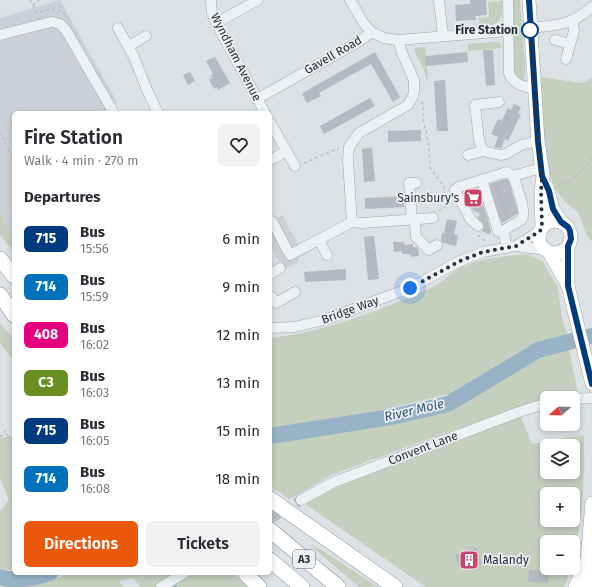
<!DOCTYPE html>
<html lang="en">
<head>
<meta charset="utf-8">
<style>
  body { margin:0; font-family:"Fira Sans",sans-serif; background:#f2f2f3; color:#2b2b33; height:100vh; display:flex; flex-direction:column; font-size:15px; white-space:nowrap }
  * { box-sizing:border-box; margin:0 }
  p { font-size:13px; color:#7c7c81 }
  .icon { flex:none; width:22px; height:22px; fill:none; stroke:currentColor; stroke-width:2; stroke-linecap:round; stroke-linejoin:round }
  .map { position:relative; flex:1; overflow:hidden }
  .side { position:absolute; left:12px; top:111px; width:260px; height:464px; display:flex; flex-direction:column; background:#fff; border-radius:6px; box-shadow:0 2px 6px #0003 }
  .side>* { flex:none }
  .badge { padding:0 8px; border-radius:6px; font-size:14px; line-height:26px }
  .needle { width:26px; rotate:251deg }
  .tools { position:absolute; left:540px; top:391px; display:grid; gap:8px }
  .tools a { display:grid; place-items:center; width:40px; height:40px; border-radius:6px; background:#fff; box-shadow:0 2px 6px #0003; font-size:20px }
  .you { position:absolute; width:20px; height:20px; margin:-10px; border:3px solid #fff; border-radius:50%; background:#1a73e8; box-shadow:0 0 0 6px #1a73e833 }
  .map>.badge { position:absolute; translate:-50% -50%; box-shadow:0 0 0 2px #fff }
  h2 { padding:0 12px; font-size:15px; line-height:36px }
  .round { display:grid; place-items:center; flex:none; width:42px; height:42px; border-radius:6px; background:#f2f2f3 }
  .summary { display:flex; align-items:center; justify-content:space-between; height:68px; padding:0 12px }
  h1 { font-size:19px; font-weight:600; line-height:30px }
  .button { display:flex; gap:8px; margin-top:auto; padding:8px 12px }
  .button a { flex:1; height:46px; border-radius:6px; background:#ea580c; color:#fff; font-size:16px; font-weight:600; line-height:46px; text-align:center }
  .button a+a { background:#f2f2f3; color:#2b2b33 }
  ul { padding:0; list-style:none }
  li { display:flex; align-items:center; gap:12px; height:48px; padding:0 12px }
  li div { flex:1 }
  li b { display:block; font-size:15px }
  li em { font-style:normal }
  li .badge { min-width:44px; font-weight:700; text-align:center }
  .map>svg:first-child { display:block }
  .built { fill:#cad0d7 }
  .green { fill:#c4cfbd; fill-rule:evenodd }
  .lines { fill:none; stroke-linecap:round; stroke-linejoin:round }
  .stream { stroke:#97b3c5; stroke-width:2.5 }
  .river { stroke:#97b3c5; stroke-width:16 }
  .building { fill:#b3bbc2 }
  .minor-tunnel { stroke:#b8bec3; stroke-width:10; stroke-dasharray:10 5; stroke-linecap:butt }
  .minor-casing { stroke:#a2a8af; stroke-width:11 }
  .major-casing { stroke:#9ba7b1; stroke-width:14 }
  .highway-casing { stroke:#84909b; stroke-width:16 }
  .path { stroke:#babfc4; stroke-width:1.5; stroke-dasharray:3 3; stroke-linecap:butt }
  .minor { stroke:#eef1f4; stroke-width:10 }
  .major { stroke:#fff; stroke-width:13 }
  .highway { stroke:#fff; stroke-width:15 }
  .line-casing { stroke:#fff; stroke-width:9 }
  .line { stroke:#003b80; stroke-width:6 }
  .walk { stroke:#26303b; stroke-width:4; stroke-dasharray:0 7.2 }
  .stop-dot { fill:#fff; stroke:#003b80; stroke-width:2 }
  .labels { text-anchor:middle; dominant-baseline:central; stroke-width:3.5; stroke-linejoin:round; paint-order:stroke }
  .shield { fill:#ebeff3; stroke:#616972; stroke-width:1 }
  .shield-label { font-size:11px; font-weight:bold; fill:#26303b }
  .stop-label { font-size:12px; font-weight:bold; fill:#26303b; stroke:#ebeff3; text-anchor:end }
  .street-label { font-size:12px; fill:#26303b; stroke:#ebeff3 }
  .poi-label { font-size:12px; fill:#26303b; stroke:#ebeff3; text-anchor:end }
  .water-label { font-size:13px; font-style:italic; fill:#32546d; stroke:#ebeff3 }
</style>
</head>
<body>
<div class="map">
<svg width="592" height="587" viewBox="0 0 592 587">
  <rect width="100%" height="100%" fill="#dce1e5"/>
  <g class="built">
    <path d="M60,0L117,102L105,108L108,113H14V237L0,213V18Z"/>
    <path d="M282,215L304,255L298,258L299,261L284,270L270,246V222Z"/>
  </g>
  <g class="green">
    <path d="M511,0H520L525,66L524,82L514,76Z"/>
    <path d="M502,1C503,21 500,25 480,27L479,18L489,17L488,2Z"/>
    <path d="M497,42L500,43L502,48L468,51V44Z"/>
    <path d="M425,47L428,81H427L424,70L414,50L415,48Z"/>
    <path d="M540,77L582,83L592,78V241L587,236L578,212L567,204L555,189L546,165Z"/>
    <path d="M0,213L14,237V253L0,235Z"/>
    <path d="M527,254L543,262L558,288L562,319L568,337L530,345L449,394L364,414L270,430V338C325,332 378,311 429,289C442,283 452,270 464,266C484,258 506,256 527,254Z"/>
    <path d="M0,323L14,339V361L0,343Z"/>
    <path d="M569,349L578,393L560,398H547V401L506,412L429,439L331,475L301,493L289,499L270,486V442L411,419L455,407L540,356Z"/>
    <path d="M520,415L532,444L584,435C584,477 584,517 573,558V542H547V568H570L566,584L564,587H426L305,504L335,488L512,420ZM547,446H573V472H547ZM547,494H573V520H547Z"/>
    <path d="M14,436V571L0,568V512L9,500L0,478V438Z"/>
    <path d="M310,545L320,549L378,587H359Z"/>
    <path d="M70,573H232L247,587H141L132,578L119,581L123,587H16C35,586 52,581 70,573Z"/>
  </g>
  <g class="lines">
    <g class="stream">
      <path d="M165,573L166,574"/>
      <path d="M175,586L176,587"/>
    </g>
    <g class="river">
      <path d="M270,436L391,417L448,404L538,350L592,336"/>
      <path d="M0,577C16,583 35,578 50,573"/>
    </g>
  </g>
  <g class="building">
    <path d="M470,0H486L487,15L475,16L476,20L456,21L455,5L470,4Z"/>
    <path d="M483,50H493L495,85L486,86Z"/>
    <path d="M375,52L400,97L393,102L371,64L319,93L321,96L307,103L302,94L306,91Z"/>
    <path d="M467,52L468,62L426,66L425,56Z"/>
    <path d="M215,57L230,83L218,90L217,87L214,89L209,80L212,78L211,75L213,74L206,61Z"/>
    <path d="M190,72L195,81L188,85L183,75Z"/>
    <path d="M445,80L448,131H437L434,81Z"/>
    <path d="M370,98L375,106L324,134L320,126Z"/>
    <path d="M514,104L521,107L518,113L521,114L508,141L505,139L501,148L494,147L498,137L491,134L498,119L502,120L508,108L511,110Z"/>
    <path d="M421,130V141L388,142V131Z"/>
    <path d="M372,148L375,181L364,182L362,149Z"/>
    <path d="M506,179L508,180L514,200L517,214L502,223L490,184Z"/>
    <path d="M478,188L491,231L490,235L482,231L484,228V224L478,217L480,214L473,210L464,192Z"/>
    <path d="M404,196V207L365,209V198Z"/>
    <path d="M447,219L457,221L454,234L458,235L456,246L443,243L441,240L442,233H444Z"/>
    <path d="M374,236L379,279L368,280L364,237Z"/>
    <path d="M393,242H404L405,245L413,244V247H417L418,248L419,256L411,257L410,254H402V251L394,252Z"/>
    <path d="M346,269V280L305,282L304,272Z"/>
    <path d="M476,547L482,564L466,570L465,566L460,568L455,555Z"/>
    <path d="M529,570L549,571L548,583L528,582Z"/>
  </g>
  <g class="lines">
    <g class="minor-tunnel">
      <path d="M487,194L511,186"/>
      <path d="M490,205L514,197"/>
      <path d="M493,215L518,208"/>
      <path d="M478,218L490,224"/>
      <path d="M270,519L301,500"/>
    </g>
    <defs>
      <g id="minor">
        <path d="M211,0L212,13L216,23L265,113"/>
        <path d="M350,0L363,22L371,32"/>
        <path d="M439,0L443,36"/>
        <path d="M508,0L509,73C513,84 523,87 535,88"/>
        <path d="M216,23L258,0"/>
        <path d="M118,28L134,57L147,90L158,113"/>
        <path d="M530,28C557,25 571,26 592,7"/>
        <path d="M0,35L47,23L52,22L60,24L66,30L86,65L114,113"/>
        <path d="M555,40L570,44"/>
        <path d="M129,46L146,36"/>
        <path d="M566,59L574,31L573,21"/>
        <path d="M257,99L360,41L371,32L384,38L398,40L508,31"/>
        <path d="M270,122L295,166"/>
        <path d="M483,151L479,140L475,105L499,102"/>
        <path d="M468,155L483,151L500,155L506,154L521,145L538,141"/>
        <path d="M272,159L287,151"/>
        <path d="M482,180L498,231H503"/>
        <path d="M412,220L409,183H416"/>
        <path d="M415,220L416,237L429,250L437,245"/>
        <path d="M272,221L290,255L352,222L362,223L433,218"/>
        <path d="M352,222L348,161L349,147L359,133L408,105L413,96L414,91V80L402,53L398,40"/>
        <path d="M478,226L471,220L455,190L459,187L507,172L513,176"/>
        <path d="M319,240L327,255"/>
        <path d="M516,246L540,231"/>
        <path d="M507,247L503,231C507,227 520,222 522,219C527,211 516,185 513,176L541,168"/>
        <path d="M270,274L280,268"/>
        <path d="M272,297L276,303L295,292"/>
        <path d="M270,328L294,327L324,320L410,288L460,261L483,252L516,246L545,250"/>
        <path d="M573,399L592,398"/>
        <path d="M301,500L334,482L519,412L547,403"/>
        <path d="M161,587L184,573"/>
      </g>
      <g id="major">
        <path d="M529,0L538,141L543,176L541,192L542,227"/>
        <path d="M547,187L553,209L561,222"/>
        <circle cx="555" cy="237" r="16"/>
        <path d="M568,247V285"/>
        <path d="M549,252L568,286L592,384"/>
        <path d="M575,587L587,560"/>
        <path d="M588,587L589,580L587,560L592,503"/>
      </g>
      <g id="highway">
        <path d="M0,259L14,276"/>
        <path d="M0,295L14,315"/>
        <path d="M270,499L395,587"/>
        <path d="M270,530L338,587"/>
        <path d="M270,560L302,587"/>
        <path d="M245,573L259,587"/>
      </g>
    </defs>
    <use href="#minor" class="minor-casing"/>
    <use href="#major" class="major-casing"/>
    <use href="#highway" class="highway-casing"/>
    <g class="path">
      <path d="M30,0L37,13C49,9 58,6 68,17"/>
      <path d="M33,5L39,0"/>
      <path d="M421,102L423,104V119L429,147L430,167L446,190"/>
      <path d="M0,132L14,162"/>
      <path d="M304,163L339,148"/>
      <path d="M558,185L573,180L592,158"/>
      <path d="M439,211L452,201"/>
      <path d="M478,235L486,242"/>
      <path d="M4,430L14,445"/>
      <path d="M0,436L7,434"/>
    </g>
    <use href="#minor" class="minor"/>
    <use href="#major" class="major"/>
    <use href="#highway" class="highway"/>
  </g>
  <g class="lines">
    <defs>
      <path id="line" d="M529,0L538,141L542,176L549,191L553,209L561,222L568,227L570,231L571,239L568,246V286L592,384"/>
    </defs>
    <use href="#line" class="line-casing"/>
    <use href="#line" class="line"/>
    <path class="walk" d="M410,288L460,261L483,252L516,246L540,231L542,227L541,192L542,176L538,141L530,28V30"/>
  </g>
  <defs>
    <symbol id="supermarket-square" viewBox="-11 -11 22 22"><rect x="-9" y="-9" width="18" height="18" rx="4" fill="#c94268" stroke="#ebeff3"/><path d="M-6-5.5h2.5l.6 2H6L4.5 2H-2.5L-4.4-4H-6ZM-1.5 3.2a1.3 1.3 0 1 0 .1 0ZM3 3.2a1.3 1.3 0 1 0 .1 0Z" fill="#fff"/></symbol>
    <symbol id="building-square" viewBox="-11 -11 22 22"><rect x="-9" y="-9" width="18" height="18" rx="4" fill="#c94268" stroke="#ebeff3"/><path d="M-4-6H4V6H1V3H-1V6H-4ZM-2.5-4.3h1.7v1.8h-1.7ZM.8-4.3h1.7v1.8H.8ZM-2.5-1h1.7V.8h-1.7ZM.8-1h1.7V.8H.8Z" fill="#fff"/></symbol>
  </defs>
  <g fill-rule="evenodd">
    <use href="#supermarket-square" x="462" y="187" width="22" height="22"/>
    <use href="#building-square" x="458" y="549" width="22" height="22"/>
  </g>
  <circle class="stop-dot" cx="530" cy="30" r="8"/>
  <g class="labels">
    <rect class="shield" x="293" y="550" width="22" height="18" rx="3"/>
    <g class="shield-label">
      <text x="304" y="559">A3</text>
    </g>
    <g class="stop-label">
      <text x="518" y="30">Fire Station</text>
    </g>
    <g class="street-label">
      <text transform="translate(333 55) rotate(-30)">Gavell Road</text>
      <text transform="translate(236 57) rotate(63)">Wyndham Avenue</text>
      <text transform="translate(350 310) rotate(-20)">Bridge Way</text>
      <text transform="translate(423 448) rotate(-21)">Convent Lane</text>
    </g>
    <g class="poi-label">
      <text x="459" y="198">Sainsbury's</text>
      <text x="483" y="560" text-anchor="start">Malandy</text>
    </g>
    <g class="water-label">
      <text transform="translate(414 410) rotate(-13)">River Mole</text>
    </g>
  </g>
</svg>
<div class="tools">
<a><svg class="needle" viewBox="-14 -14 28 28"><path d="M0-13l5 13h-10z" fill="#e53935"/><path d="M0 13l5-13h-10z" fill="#7c7c81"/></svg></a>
<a><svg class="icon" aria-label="layers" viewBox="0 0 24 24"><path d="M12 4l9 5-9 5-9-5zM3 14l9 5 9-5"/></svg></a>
<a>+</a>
<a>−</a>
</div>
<div class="you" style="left:410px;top:288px"></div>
<section class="side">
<div class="summary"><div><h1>Fire Station</h1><p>Walk · 4 min · 270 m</p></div><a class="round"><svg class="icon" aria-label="heart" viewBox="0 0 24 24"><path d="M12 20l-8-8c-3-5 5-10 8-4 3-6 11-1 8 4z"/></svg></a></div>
<h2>Departures</h2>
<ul>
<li><span class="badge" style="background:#003b80;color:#fff">715</span><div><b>Bus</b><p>15:56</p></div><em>6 min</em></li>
<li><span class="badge" style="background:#0072bc;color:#fff">714</span><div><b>Bus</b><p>15:59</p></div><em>9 min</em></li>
<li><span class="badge" style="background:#e6007e;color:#fff">408</span><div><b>Bus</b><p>16:02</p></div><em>12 min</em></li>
<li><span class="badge" style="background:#6b8e23;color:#fff">C3</span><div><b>Bus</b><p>16:03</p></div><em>13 min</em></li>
<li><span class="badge" style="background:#003b80;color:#fff">715</span><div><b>Bus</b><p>16:05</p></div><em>15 min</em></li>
<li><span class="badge" style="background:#0072bc;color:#fff">714</span><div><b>Bus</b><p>16:08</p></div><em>18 min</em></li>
</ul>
<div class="button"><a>Directions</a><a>Tickets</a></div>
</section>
</div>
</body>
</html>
